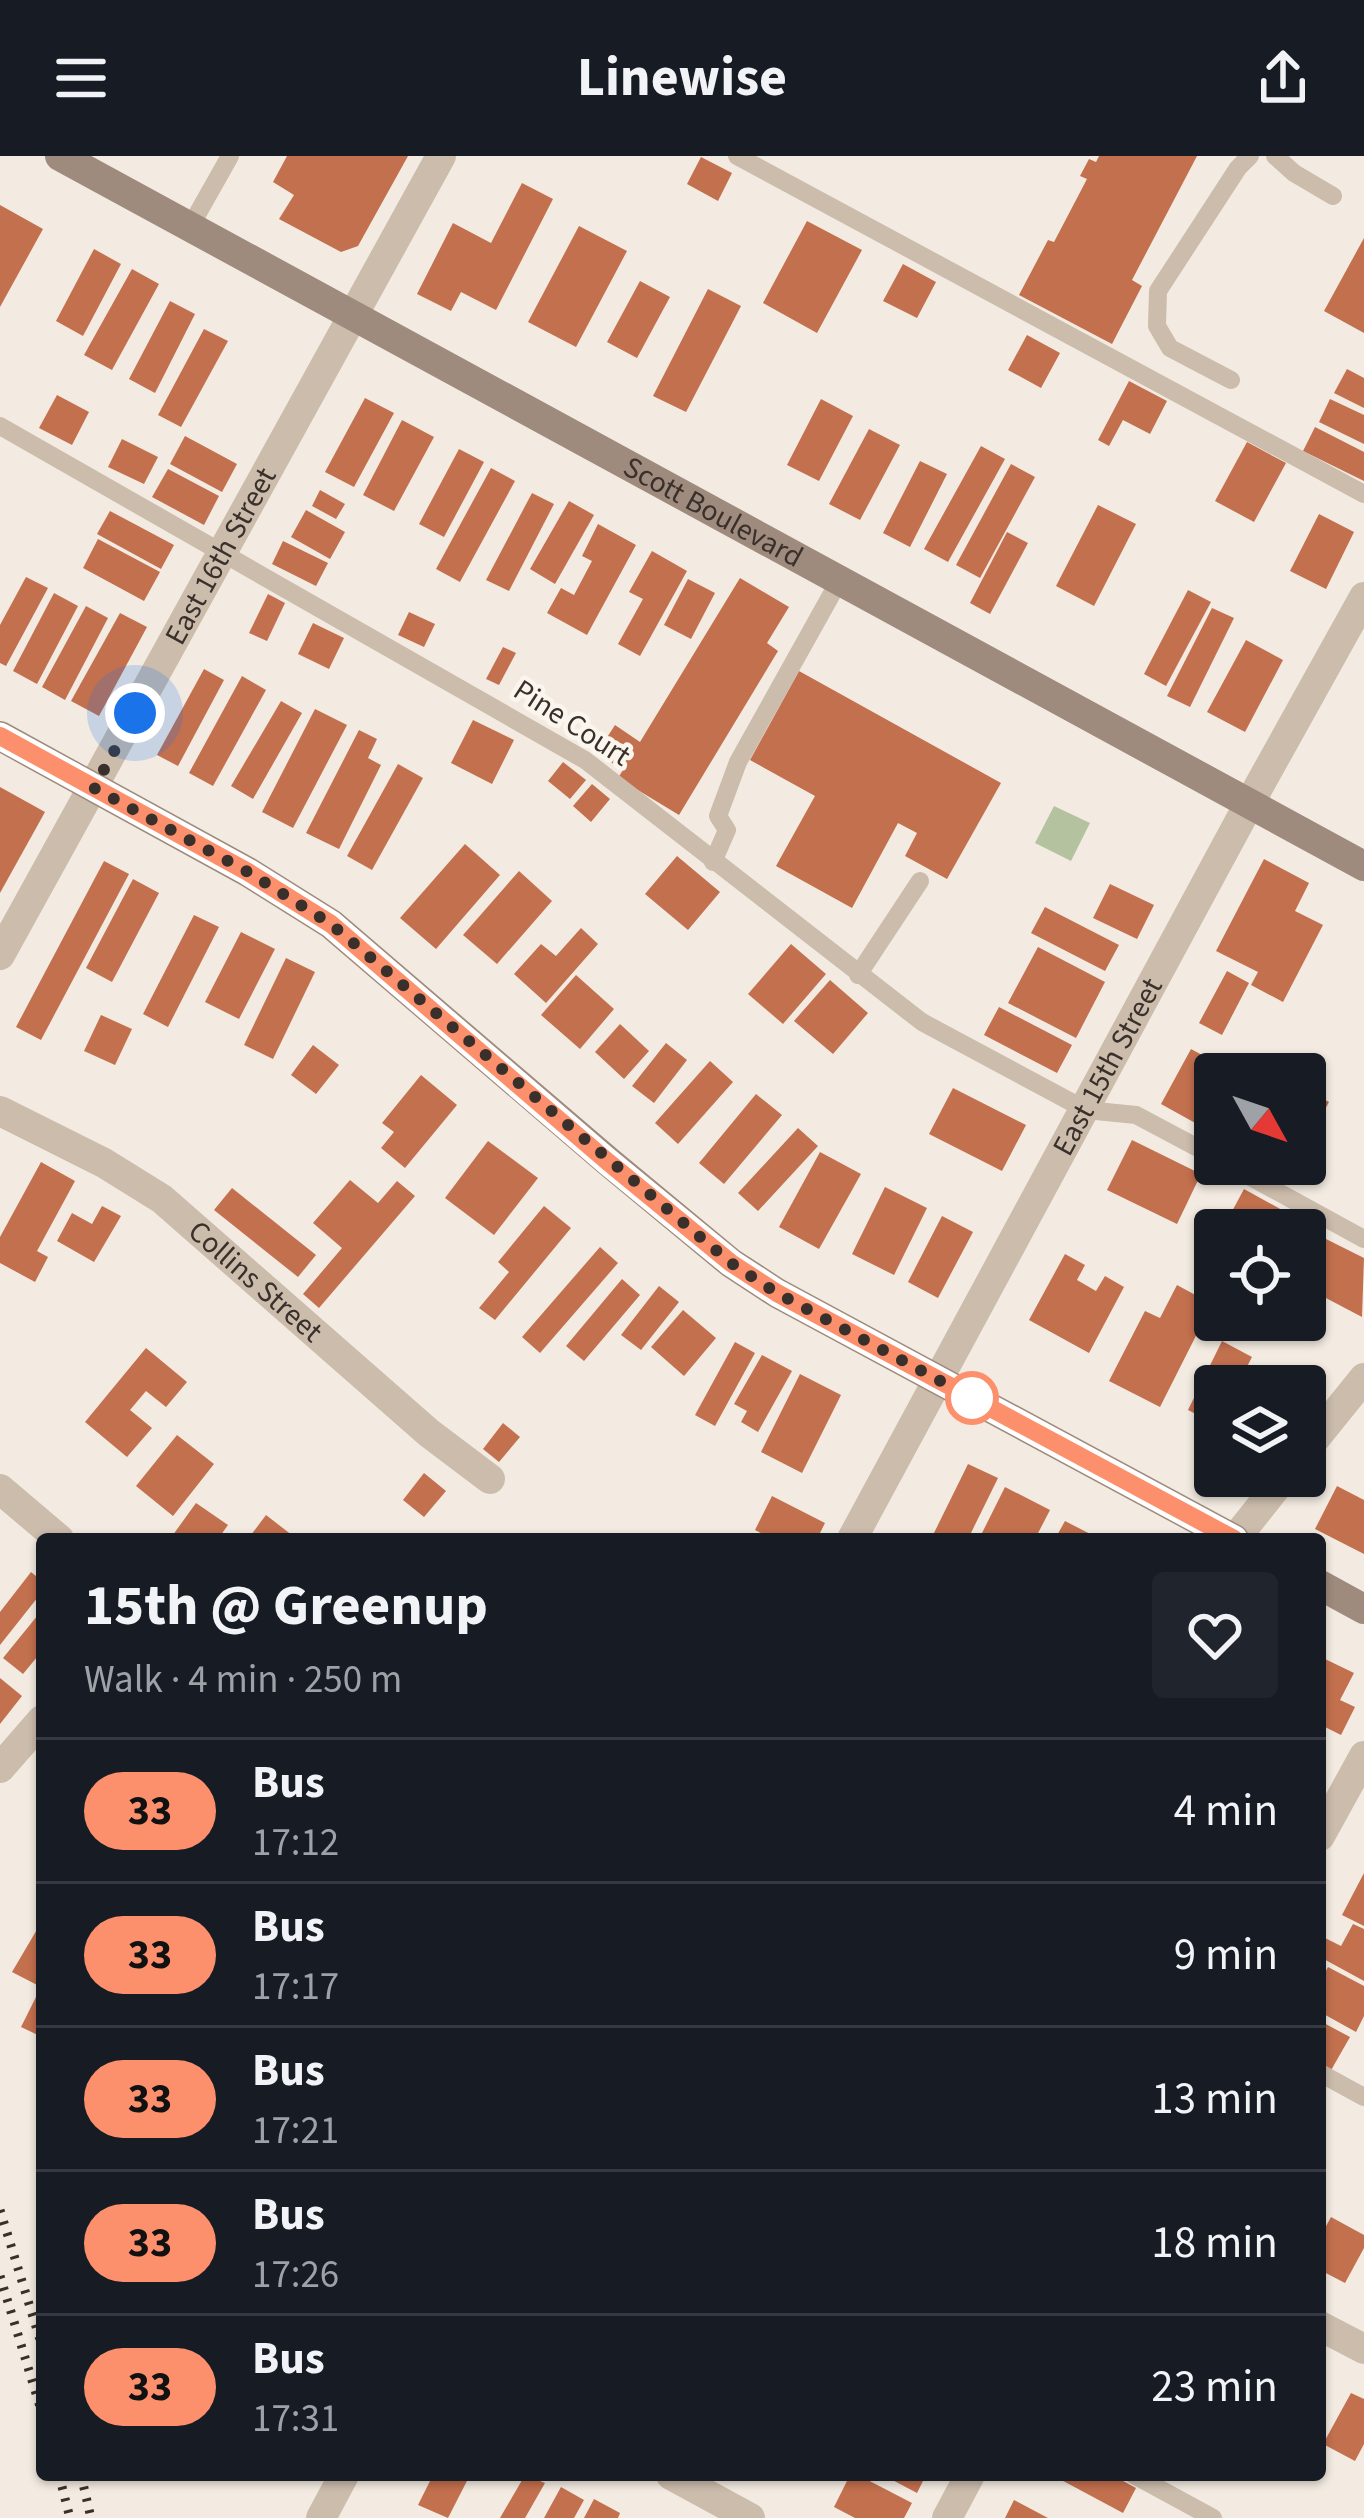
<!DOCTYPE html>
<html lang="en">
<head>
<meta charset="utf-8">
<style>
  body { margin:0; font-family:"Source Sans 3",sans-serif; background:#20242c; color:#f1f3f6; height:100vh; display:flex; flex-direction:column; font-size:45px; white-space:nowrap }
  * { box-sizing:border-box; margin:0 }
  p { font-size:39px; color:#9ea1a6 }
  .icon { flex:none; width:66px; height:66px; fill:none; stroke:currentColor; stroke-width:2; stroke-linecap:round; stroke-linejoin:round }
  .map { position:relative; flex:1; overflow:hidden }
  .side { position:absolute; left:36px; top:1377px; width:1290px; height:948px; display:flex; flex-direction:column; background:#171b24; border-radius:12px; box-shadow:0 3px 9px #0004 }
  .side>* { flex:none }
  .badge { padding:0 24px; border-radius:39px; font-size:42px; line-height:78px }
  .needle { width:78px; rotate:130deg }
  .tools { position:absolute; left:1194px; top:897px; display:grid; gap:24px }
  .tools a { display:grid; place-items:center; width:132px; height:132px; border-radius:12px; background:#171b24; box-shadow:0 3px 9px #0004; font-size:60px }
  .you { position:absolute; width:60px; height:60px; margin:-30px; border:9px solid #fff; border-radius:50%; background:#1a73e8; box-shadow:0 0 0 18px #1a73e833 }
  .map>.badge { position:absolute; translate:-50% -50%; box-shadow:0 0 0 6px #fff }
  .round { display:grid; place-items:center; flex:none; width:126px; height:126px; border-radius:12px; background:#20242c }
  .headline { display:flex; align-items:center; justify-content:space-between; height:204px; padding:0 48px }
  h1 { font-size:57px; font-weight:700; line-height:90px }
  ul { padding:0; list-style:none }
  li { display:flex; align-items:center; gap:36px; height:144px; padding:0 48px; border-top:3px solid #363941 }
  li div { flex:1 }
  li b { display:block; font-size:45px }
  li em { font-style:normal }
  li .badge { min-width:132px; font-weight:700; text-align:center }
  header { display:flex; justify-content:space-between; align-items:center; height:156px; padding:0 48px; background:#171b24; font-size:54px; font-weight:700 }
  .map>svg:first-child { display:block }
  .green { fill:#b5c2a0 }
  .building { fill:#c3704e }
  .lines { fill:none; stroke-linecap:round; stroke-linejoin:round }
  .service { stroke:#cbbcac; stroke-width:18 }
  .minor { stroke:#cbbcac; stroke-width:30 }
  .tertiary { stroke:#cbbcac; stroke-width:30 }
  .secondary { stroke:#9f8b7d; stroke-width:30 }
  .rail { stroke:#3a302b; stroke-width:9; stroke-dasharray:3 9; stroke-linecap:butt }
  .line-casing { stroke:#fff; stroke-width:27 }
  .line { stroke:#fd906c; stroke-width:18 }
  .walk { stroke:#3a302b; stroke-width:12; stroke-dasharray:0 21.6 }
  .stop-dot { fill:#fff; stroke:#fd906c; stroke-width:6 }
  .labels { text-anchor:middle; dominant-baseline:central; stroke-width:9; stroke-linejoin:round; paint-order:stroke }
  .street-label { font-size:30px; fill:#3a302b; stroke:#faf5ed }
</style>
</head>
<body>
<header><svg class="icon" aria-label="menu" viewBox="0 0 24 24"><path d="M4 6h16M4 12h16M4 18h16"/></svg>Linewise<svg class="icon" aria-label="share" viewBox="0 0 24 24"><path d="M12 15V3M7 8l5-5 5 5M5 13v7h14v-7"/></svg></header>
<div class="map">
<svg width="1364" height="2362" viewBox="0 0 1364 2362">
  <rect width="100%" height="100%" fill="#f3ebe1"/>
  <path class="green" d="M1054,650L1090,667L1071,705L1035,687Z"/>
  <g class="building">
    <path d="M287,0H408L358,90L341,96L279,63L294,39L273,26Z"/>
    <path d="M1099,0H1197L1132,124L1142,130L1112,188L1019,139L1048,84L1054,86L1087,23L1080,20L1089,3L1096,6Z"/>
    <path d="M701,1L732,17L718,45L687,28Z"/>
    <path d="M522,27L553,43L496,154L461,136L451,155L417,138L453,67L491,87Z"/>
    <path d="M0,49L43,73L0,151Z"/>
    <path d="M807,65L862,94L817,177L763,147Z"/>
    <path d="M579,70L627,95L576,191L528,166Z"/>
    <path d="M1364,82V177L1324,155Z"/>
    <path d="M94,93L121,108L83,180L56,165Z"/>
    <path d="M903,108L936,126L917,162L883,145Z"/>
    <path d="M132,113L159,128L112,214L84,199Z"/>
    <path d="M640,125L670,141L637,202L607,186Z"/>
    <path d="M708,133L741,150L686,256L653,240Z"/>
    <path d="M170,145L195,158L155,237L129,223Z"/>
    <path d="M204,173L228,185L181,271L158,259Z"/>
    <path d="M1027,179L1060,197L1041,232L1008,214Z"/>
    <path d="M1347,213L1364,222V252L1334,237Z"/>
    <path d="M1129,225L1167,245L1150,278L1123,264L1109,290L1098,284Z"/>
    <path d="M57,239L89,256L72,289L39,272Z"/>
    <path d="M365,242L394,257L354,331L325,316Z"/>
    <path d="M821,243L853,260L819,325L787,309Z"/>
    <path d="M1330,243L1364,259V288L1319,266Z"/>
    <path d="M402,264L434,281L394,355L363,339Z"/>
    <path d="M1315,271L1364,296V325L1303,295Z"/>
    <path d="M869,273L900,289L860,364L829,348Z"/>
    <path d="M185,280L237,308L222,336L170,308Z"/>
    <path d="M122,283L158,301L144,328L108,311Z"/>
    <path d="M1247,286L1286,307L1254,366L1215,345Z"/>
    <path d="M981,290L1005,303L948,406L924,393Z"/>
    <path d="M459,293L484,306L444,381L419,368Z"/>
    <path d="M920,305L947,318L910,391L883,377Z"/>
    <path d="M1011,308L1035,321L980,422L956,409Z"/>
    <path d="M491,312L515,325L460,426L436,413Z"/>
    <path d="M168,313L219,340L204,369L152,341Z"/>
    <path d="M320,334L345,348L336,363L312,350Z"/>
    <path d="M532,337L554,348L509,435L486,424Z"/>
    <path d="M569,345L594,359L555,428L530,413Z"/>
    <path d="M1098,349L1136,368L1094,450L1056,430Z"/>
    <path d="M306,354L345,376L330,403L291,381Z"/>
    <path d="M110,355L174,389L161,413L97,378Z"/>
    <path d="M1319,358L1354,376L1326,433L1290,415Z"/>
    <path d="M598,368L636,389L587,479L547,457L561,432L574,439L592,405L582,400Z"/>
    <path d="M1007,376L1028,387L990,458L970,447Z"/>
    <path d="M98,383L160,416L144,445L83,412Z"/>
    <path d="M283,385L328,407L316,430L272,408Z"/>
    <path d="M652,395L687,415L640,500L618,488L643,443L629,436Z"/>
    <path d="M26,421L48,432L6,510L0,507V469Z"/>
    <path d="M740,422L789,451L767,487L778,495L679,659L618,622L623,614L597,597L615,569L640,586Z"/>
    <path d="M688,423L715,437L691,483L664,469Z"/>
    <path d="M1188,434L1211,446L1166,530L1144,518Z"/>
    <path d="M54,437L78,450L37,528L13,515Z"/>
    <path d="M268,438L285,447L267,485L249,477Z"/>
    <path d="M86,450L108,462L65,544L42,531Z"/>
    <path d="M1212,452L1234,462L1190,551L1167,540Z"/>
    <path d="M409,456L435,468L424,491L398,479Z"/>
    <path d="M120,457L147,471L99,560L71,545Z"/>
    <path d="M313,467L344,482L329,513L298,498Z"/>
    <path d="M1246,484L1283,504L1245,576L1207,556Z"/>
    <path d="M503,491L516,497L499,529L486,523Z"/>
    <path d="M204,513L224,524L178,610L157,599Z"/>
    <path d="M799,515L1001,627L947,723L905,700L917,677L898,667L852,752L776,710L815,640L750,604Z"/>
    <path d="M242,520L266,534L213,630L189,617Z"/>
    <path d="M281,545L302,557L253,643L231,630Z"/>
    <path d="M315,553L347,569L293,672L262,656Z"/>
    <path d="M473,564L514,584L492,628L451,607Z"/>
    <path d="M359,574L377,583L368,602L381,609L339,693L306,677Z"/>
    <path d="M563,606L586,624L570,643L548,625Z"/>
    <path d="M398,608L423,622L372,714L347,700Z"/>
    <path d="M592,628L610,643L591,666L573,650Z"/>
    <path d="M0,631L45,656L0,737Z"/>
    <path d="M465,688L500,719L436,793L400,762Z"/>
    <path d="M677,700L720,736L688,774L645,738Z"/>
    <path d="M1264,703L1309,727L1295,755L1323,769L1283,846L1251,829L1258,816L1216,795Z"/>
    <path d="M104,705L129,718L41,884L16,871Z"/>
    <path d="M519,715L552,745L497,808L463,779Z"/>
    <path d="M133,723L159,737L112,826L86,812Z"/>
    <path d="M1110,728L1154,749L1137,783L1093,762Z"/>
    <path d="M1045,751L1119,789L1105,815L1031,777Z"/>
    <path d="M194,759L219,771L168,871L143,858Z"/>
    <path d="M581,772L598,788L546,847L514,818L541,788L556,800Z"/>
    <path d="M241,776L275,793L239,863L205,846Z"/>
    <path d="M791,788L826,818L783,868L748,838Z"/>
    <path d="M1038,791L1105,826L1076,882L1008,847Z"/>
    <path d="M286,802L315,816L273,903L244,889Z"/>
    <path d="M1227,815L1249,827L1222,879L1199,867Z"/>
    <path d="M576,819L614,853L580,893L541,859Z"/>
    <path d="M830,824L868,857L833,898L794,865Z"/>
    <path d="M999,851L1072,889L1057,917L984,879Z"/>
    <path d="M101,859L132,873L115,909L84,895Z"/>
    <path d="M620,868L649,895L624,923L595,896Z"/>
    <path d="M666,887L687,904L654,947L632,930Z"/>
    <path d="M313,889L339,909L316,938L291,919Z"/>
    <path d="M1191,893L1237,918H1215V978L1161,948Z"/>
    <path d="M710,905L733,926L678,988L655,967Z"/>
    <path d="M421,919L457,949L405,1012L381,992L394,976L382,967Z"/>
    <path d="M953,932L1026,969L1002,1015L929,978Z"/>
    <path d="M1305,933L1329,946L1305,991Z"/>
    <path d="M756,938L782,959L724,1028L699,1007Z"/>
    <path d="M798,972L818,990L758,1055L738,1037Z"/>
    <path d="M1132,984L1201,1018L1177,1068L1107,1034Z"/>
    <path d="M488,985L538,1022L494,1079L445,1042Z"/>
    <path d="M820,996L861,1018L819,1093L779,1071Z"/>
    <path d="M41,1006L75,1025L37,1095L48,1101L35,1126L0,1107V1081Z"/>
    <path d="M1242,1008H1296L1283,1030Z"/>
    <path d="M350,1024L378,1047L397,1025L415,1040L319,1152L303,1138L342,1092L313,1067Z"/>
    <path d="M885,1031L927,1052L894,1119L852,1098Z"/>
    <path d="M232,1032L316,1099L298,1121L214,1054Z"/>
    <path d="M1244,1033L1282,1054L1271,1074H1222Z"/>
    <path d="M102,1050L121,1060L94,1106L57,1085L72,1057L92,1068Z"/>
    <path d="M544,1050L571,1072L495,1164L479,1152L509,1116L498,1106Z"/>
    <path d="M942,1060L973,1076L938,1142L908,1126Z"/>
    <path d="M1318,1079L1364,1102L1362,1161L1305,1131V1104Z"/>
    <path d="M600,1091L618,1107L540,1197L522,1181Z"/>
    <path d="M1065,1098L1085,1109L1077,1124L1096,1135L1105,1120L1124,1131L1089,1197L1029,1164Z"/>
    <path d="M622,1123L640,1139L584,1205L566,1190Z"/>
    <path d="M1177,1129L1212,1148L1160,1251L1109,1225L1145,1155L1160,1162Z"/>
    <path d="M659,1130L679,1146L641,1194L621,1179Z"/>
    <path d="M683,1154L716,1182L684,1220L651,1191Z"/>
    <path d="M1222,1185L1252,1201L1237,1230H1215V1268L1188,1254Z"/>
    <path d="M735,1186L755,1197L715,1270L695,1259Z"/>
    <path d="M146,1192L187,1226L166,1251L146,1235L130,1254L152,1272L127,1301L85,1266Z"/>
    <path d="M762,1199L792,1215L758,1276L741,1266L747,1255L734,1248Z"/>
    <path d="M800,1218L841,1239L802,1317L761,1296Z"/>
    <path d="M503,1267L520,1281L499,1306L483,1293Z"/>
    <path d="M177,1279L214,1308L173,1360L136,1330Z"/>
    <path d="M968,1308L998,1322L968,1383H931Z"/>
    <path d="M424,1317L446,1335L424,1361L403,1344Z"/>
    <path d="M1337,1330L1364,1344V1398L1315,1373Z"/>
    <path d="M1005,1331L1050,1354L1035,1383H979Z"/>
    <path d="M772,1340L825,1367L817,1383H772L755,1374Z"/>
    <path d="M196,1347L228,1369L218,1383H170Z"/>
    <path d="M266,1359L297,1383H248Z"/>
    <path d="M1065,1365L1100,1383H1055Z"/>
    <path d="M31,1416L42,1425V1436L0,1489V1456Z"/>
    <path d="M42,1454V1495L23,1518L3,1502Z"/>
    <path d="M1323,1502L1354,1517L1340,1544L1355,1551L1341,1579L1323,1570L1320,1576Z"/>
    <path d="M0,1522L22,1540L0,1568Z"/>
    <path d="M1364,1717V1770L1342,1759Z"/>
    <path d="M42,1765V1881L21,1871L41,1831L12,1816Z"/>
    <path d="M1353,1768L1364,1773V1825L1320,1801L1325,1782L1341,1790Z"/>
    <path d="M1328,1811L1364,1830V1860L1356,1876L1320,1856V1826Z"/>
    <path d="M1320,1865L1350,1881L1330,1916L1320,1910Z"/>
    <path d="M1331,2061L1364,2079V2092L1345,2127L1320,2114V2081Z"/>
    <path d="M1351,2237L1364,2243V2288L1355,2305L1323,2288Z"/>
    <path d="M433,2319H470L448,2362L418,2349Z"/>
    <path d="M525,2319L545,2327L525,2362H500Z"/>
    <path d="M850,2319H858L912,2347L904,2362H855L834,2351Z"/>
    <path d="M883,2319H926L917,2337Z"/>
    <path d="M1052,2319H1112L1136,2332L1123,2357Z"/>
    <path d="M561,2331L584,2344L574,2362H544Z"/>
    <path d="M594,2343L620,2357L618,2362H584Z"/>
    <path d="M1014,2344L1048,2362H1005Z"/>
  </g>
  <g class="lines">
    <g class="service">
      <path d="M737,0L1364,338"/>
      <path d="M1275,0L1294,17L1333,40"/>
      <path d="M190,71L230,0"/>
      <path d="M1231,224L1170,192L1157,170L1158,135L1238,12L1250,0"/>
      <path d="M0,270L585,604L922,866L1086,954L1136,959L1215,1001"/>
      <path d="M713,706L727,674L718,660L738,606L839,425"/>
      <path d="M858,819L920,725"/>
      <path d="M1227,1008L1364,1083"/>
      <path d="M1320,1917L1364,1941"/>
      <path d="M1134,2319L1213,2362"/>
    </g>
    <g class="minor">
      <path d="M1249,648L1364,441"/>
      <path id="s1" d="M0,799L441,0"/>
      <path id="s2" d="M0,955L104,1007L162,1043L429,1277L490,1323"/>
      <path d="M1305,1295L1364,1222"/>
      <path d="M0,1333L59,1383"/>
      <path d="M1235,1383L1285,1320"/>
      <path d="M0,1612L42,1564"/>
      <path d="M1320,1680L1364,1600"/>
      <path d="M1320,2170L1364,2193"/>
      <path d="M671,2319L750,2362"/>
      <path d="M947,2362L970,2319"/>
    </g>
    <g class="tertiary">
      <path id="s3" d="M852,1383L1249,648"/>
      <path d="M321,2362L344,2319"/>
    </g>
    <g class="secondary">
      <path id="s4" d="M60,0L1364,710"/>
      <path d="M0,580L248,716L331,768L609,1006L731,1107L777,1137L1234,1383"/>
      <path d="M1320,1429L1364,1453"/>
    </g>
    <g class="rail">
      <path d="M0,2054L42,2190"/>
      <path d="M0,2120L42,2257"/>
      <path d="M59,2319L70,2362"/>
      <path d="M81,2319L91,2362"/>
    </g>
  </g>
  <g class="lines">
    <defs>
      <path id="line" d="M0,580L248,716L331,768L608,1006L731,1107L777,1137L1234,1383"/>
    </defs>
    <use href="#line" class="line-casing"/>
    <use href="#line" class="line"/>
    <path class="walk" d="M135,557L94,632L248,716L331,768L731,1107L777,1137L972,1242"/>
  </g>
  <circle class="stop-dot" cx="972" cy="1242" r="24"/>
  <g class="labels">
    <g class="street-label">
      <text stroke="none"><textPath href="#s4" startOffset="744">Scott Boulevard</textPath></text>
      <text stroke="none"><textPath href="#s1" startOffset="456">East 16th Street</textPath></text>
      <text transform="translate(572 567) rotate(33)">Pine Court</text>
      <text stroke="none"><textPath href="#s3" startOffset="537">East 15th Street</textPath></text>
      <text stroke="none"><textPath href="#s2" startOffset="309">Collins Street</textPath></text>
    </g>
  </g>
</svg>
<div class="tools">
<a><svg class="needle" viewBox="-14 -14 28 28"><path d="M0-13l5 13h-10z" fill="#e53935"/><path d="M0 13l5-13h-10z" fill="#9ea1a6"/></svg></a>
<a><svg class="icon" aria-label="locate" viewBox="0 0 24 24"><circle cx="12" cy="12" r="6"/><path d="M12 2v4M12 18v4M2 12h4M18 12h4"/></svg></a>
<a><svg class="icon" aria-label="layers" viewBox="0 0 24 24"><path d="M12 4l9 5-9 5-9-5zM3 14l9 5 9-5"/></svg></a>
</div>
<div class="you" style="left:135px;top:557px"></div>
<section class="side">
<div class="headline"><div><h1>15th @ Greenup</h1><p>Walk · 4 min · 250 m</p></div><a class="round"><svg class="icon" aria-label="heart" viewBox="0 0 24 24"><path d="M12 20l-8-8c-3-5 5-10 8-4 3-6 11-1 8 4z"/></svg></a></div>
<ul>
<li><span class="badge" style="background:#fd906c;color:#111">33</span><div><b>Bus</b><p>17:12</p></div><em>4 min</em></li>
<li><span class="badge" style="background:#fd906c;color:#111">33</span><div><b>Bus</b><p>17:17</p></div><em>9 min</em></li>
<li><span class="badge" style="background:#fd906c;color:#111">33</span><div><b>Bus</b><p>17:21</p></div><em>13 min</em></li>
<li><span class="badge" style="background:#fd906c;color:#111">33</span><div><b>Bus</b><p>17:26</p></div><em>18 min</em></li>
<li><span class="badge" style="background:#fd906c;color:#111">33</span><div><b>Bus</b><p>17:31</p></div><em>23 min</em></li>
</ul>
</section>
</div>
</body>
</html>
